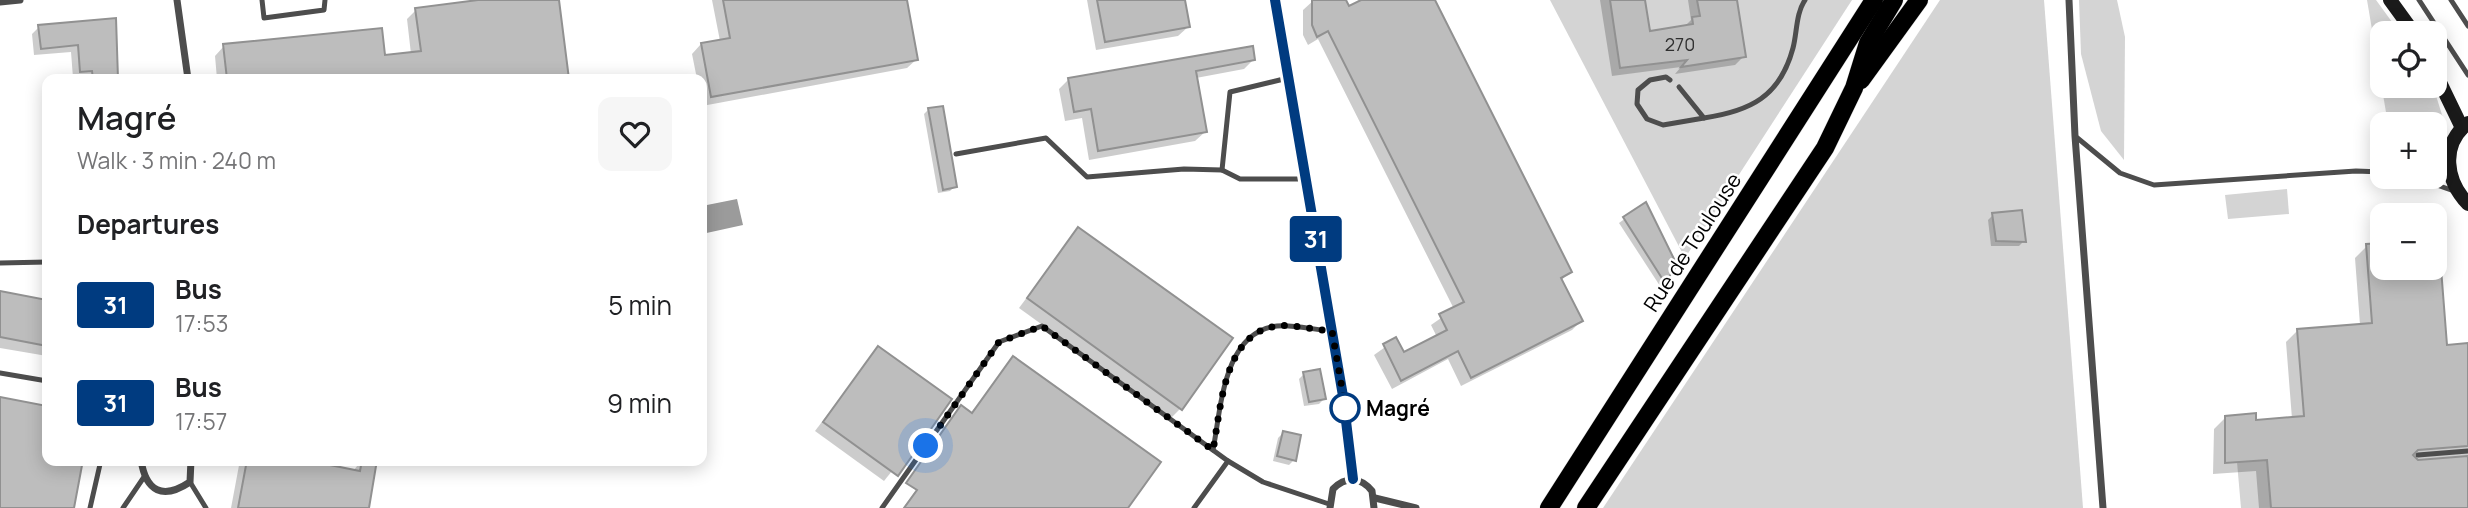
<!DOCTYPE html>
<html lang="en">
<head>
<meta charset="utf-8">
<style>
  body { margin:0; font-family:Manrope,sans-serif; background:#f6f6f6; color:#202124; height:100vh; display:flex; flex-direction:column; font-size:26px; white-space:nowrap }
  * { box-sizing:border-box; margin:0 }
  p { font-size:23px; color:#757577 }
  .icon { flex:none; width:38px; height:38px; fill:none; stroke:currentColor; stroke-width:2; stroke-linecap:round; stroke-linejoin:round }
  .map { position:relative; flex:1; overflow:hidden }
  .details { position:absolute; left:42px; top:74px; width:665px; height:392px; display:flex; flex-direction:column; background:#fff; border-radius:14px; box-shadow:0 4px 18px #0003 }
  .details>* { flex:none }
  .badge { padding:0 14px; border-radius:5px; font-size:24px; line-height:46px }
  .tools { position:absolute; left:2370px; top:21px; display:grid; gap:14px }
  .tools a { display:grid; place-items:center; width:77px; height:77px; border-radius:14px; background:#fff; box-shadow:0 4px 18px #0003; font-size:35px }
  .you { position:absolute; width:35px; height:35px; margin:-18px; border:5px solid #fff; border-radius:50%; background:#1a73e8; box-shadow:0 0 0 10px #1a73e833 }
  .map>.badge { position:absolute; translate:-50% -50%; box-shadow:0 0 0 4px #fff }
  h2 { padding:0 35px; font-size:26px; line-height:63px }
  .round { display:grid; place-items:center; flex:none; width:74px; height:74px; border-radius:14px; background:#f6f6f6 }
  .headline { display:flex; align-items:center; justify-content:space-between; height:119px; padding:0 35px }
  h1 { font-size:33px; font-weight:600; line-height:52px }
  ul { padding:0; list-style:none }
  li { display:flex; align-items:center; gap:21px; height:98px; padding:0 35px }
  li div { flex:1 }
  li b { display:block; font-size:26px }
  li em { font-style:normal }
  li .badge { min-width:77px; font-weight:700; text-align:center }
  .map>svg:first-child { display:block }
  .green { fill:#d4d4d4 }
  .water { fill:#9b9b9b }
  .shadow { fill:#0003 }
  .building { fill:#bdbdbd; stroke:#919191; stroke-width:2 }
  .lines { fill:none; stroke-linecap:round; stroke-linejoin:round }
  .primary-casing { stroke:#dbdbdb; stroke-width:19 }
  .lane { stroke:#4d4d4d; stroke-width:5 }
  .street { stroke:#4d4d4d; stroke-width:7 }
  .secondary { stroke:#1a1a1a; stroke-width:14 }
  .primary { stroke:#000; stroke-width:18 }
  .line-casing { stroke:#fff; stroke-width:16 }
  .line { stroke:#003b80; stroke-width:10 }
  .walk { stroke:#000; stroke-width:7; stroke-dasharray:0 12.6 }
  .stop-dot { fill:#fff; stroke:#003b80; stroke-width:3.5 }
  .labels { text-anchor:middle; dominant-baseline:central; stroke-width:5; stroke-linejoin:round; paint-order:stroke }
  .number-label { font-size:18px; fill:#2f2f2f }
  .street-label { font-size:21px; fill:#000; stroke:#fff }
  .stop-label { font-size:21px; font-weight:bold; fill:#000; stroke:#fff; text-anchor:start }
</style>
</head>
<body>
<div class="map">
<svg width="2468" height="508" viewBox="0 0 2468 508">
  <rect width="100%" height="100%" fill="#fff"/>
  <g class="green">
    <path d="M1550,0H1852L1685,258Z"/>
    <path d="M1940,0H2044L2083,508H1603Z"/>
    <path d="M2079,0H2117L2125,37L2124,160L2101,131L2081,54Z"/>
    <path d="M2367,0H2376L2400,33H2382V86H2433L2443,118L2434,135V124H2388Z"/>
    <path d="M2287,189L2289,214L2228,219L2225,195Z"/>
    <path d="M2267,460L2271,508H2241L2237,462Z"/>
  </g>
  <path class="water" d="M737,199L743,225L702,234V206Z"/>
  <g class="shadow">
    <path d="M492,0H558L568,79H217L215,56L224,46L384,57L411,54L407,19L416,10Z"/>
    <path d="M712,0H906L917,59L907,68L702,106V79H697L692,54L701,44L720,41Z"/>
    <path d="M1087,0H1183L1188,27L1178,36L1096,50Z"/>
    <path d="M1314,0H1344L1348,8L1365,0H1433L1569,272L1561,281L1581,321L1572,330L1461,386L1448,359L1392,389L1374,355L1395,340L1403,355L1437,337L1431,325L1454,309L1318,39L1308,45L1303,35V10Z"/>
    <path d="M1600,0H1644L1649,33L1684,27L1691,20L1688,0H1737L1744,56L1735,65L1675,74L1681,67L1612,76Z"/>
    <path d="M114,20L117,79L73,78L71,52L34,55L32,34L39,27Z"/>
    <path d="M1253,60L1244,69L1196,78L1205,132L1195,141L1089,160L1082,118L1065,121L1059,89L1068,80Z"/>
    <path d="M929,109L955,186L950,191L938,193L924,114Z"/>
    <path d="M1645,204L1675,265L1660,286L1619,223Z"/>
    <path d="M1993,215L2024,241L2019,246H1991L1988,220Z"/>
    <path d="M1078,229L1181,408L1171,418L1019,308Z"/>
    <path d="M2434,241H2437L2446,347L2468,345V508H2259L2256,471L2213,474L2214,429L2226,417L2255,422L2292,419L2286,342L2298,330L2360,325L2355,258L2367,246L2382,268H2434Z"/>
    <path d="M0,293L47,302V356L0,348Z"/>
    <path d="M878,348L912,446L884,481L815,431Z"/>
    <path d="M1013,358L1126,508H903L935,464L924,456L952,417L961,408L970,414Z"/>
    <path d="M1304,374L1324,399L1319,404L1304,406L1299,379Z"/>
    <path d="M1283,433L1294,460L1289,465L1273,461L1278,438Z"/>
    <path d="M240,460H295L353,471L362,460L367,508H231Z"/>
  </g>
  <g class="building">
    <path d="M478,0H559L569,79H227L223,44L382,28L385,55L421,51L415,8Z"/>
    <path d="M723,0H907L918,60L711,97L701,43L730,38Z"/>
    <path d="M1097,0H1185L1190,27L1105,42Z"/>
    <path d="M1312,0H1346L1349,6L1361,0H1435L1572,272L1561,278L1583,321L1471,378L1458,351L1401,381L1383,344L1396,337L1404,352L1447,330L1439,314L1464,302L1328,31L1317,37L1312,25Z"/>
    <path d="M1610,0H1645L1650,31L1693,24L1692,17L1700,16L1697,0H1737L1746,57L1681,67L1687,60L1620,68Z"/>
    <path d="M116,18L118,79H93L92,71L80,72L78,45L41,49L38,25Z"/>
    <path d="M1253,46L1255,60L1196,71L1207,132L1098,151L1091,109L1074,112L1068,78Z"/>
    <path d="M943,106L957,187L943,190L928,108Z"/>
    <path d="M1646,202L1677,265L1665,283L1623,217Z"/>
    <path d="M2022,210L2026,242L1996,241L1992,213Z"/>
    <path d="M1078,227L1233,338L1182,410L1027,298Z"/>
    <path d="M2382,243V268H2441L2447,345L2468,343V446L2418,450L2413,455L2418,460L2468,456V508H2271L2267,460L2225,463V416L2256,413V420L2304,416L2297,329L2372,323L2366,244Z"/>
    <path d="M0,291L47,300V346L0,337Z"/>
    <path d="M878,346L952,399L898,476L823,422Z"/>
    <path d="M1013,356L1161,462L1128,508H904L917,490L906,483L961,405L972,413Z"/>
    <path d="M1320,369L1326,399L1309,402L1303,372Z"/>
    <path d="M0,397L47,406V460H83L74,508H0Z"/>
    <path d="M1283,431L1301,435L1296,461L1277,456Z"/>
    <path d="M247,460H305L360,471L362,460H377L369,508H238Z"/>
  </g>
  <g class="lines">
    <defs>
      <g id="primary">
        <path d="M1861,80L1919,0"/>
        <path d="M1549,508L1874,0"/>
        <path d="M1586,508L1825,148L1854,88L1868,43L1894,0"/>
      </g>
    </defs>
    <use href="#primary" class="primary-casing"/>
    <g class="lane">
      <path d="M262,0L264,18L324,10L325,0"/>
      <path d="M2419,0L2468,75"/>
      <path d="M2451,0L2468,26"/>
      <path d="M1670,80L1666,77L1650,80L1638,90L1637,104L1647,119L1663,125L1704,118L1679,87"/>
      <path d="M1704,118C1750,111 1780,97 1793,48C1797,33 1796,13 1805,0"/>
      <path d="M2075,136L2120,173L2154,185L2356,171L2382,172"/>
      <path d="M956,154L1046,138L1087,177L1184,169L1222,170L1230,92L1288,78"/>
      <path d="M2434,157L2447,151"/>
      <path d="M1222,170L1240,179H1305"/>
      <path d="M2414,177L2454,191"/>
      <path d="M0,263L47,262"/>
      <path d="M0,373L47,381"/>
      <path d="M1213,450C1221,409 1223,332 1277,326C1293,324 1314,330 1332,331"/>
      <path d="M2418,455L2468,451"/>
      <path d="M190,482L206,508"/>
      <path d="M90,508L101,460"/>
      <path d="M123,508L144,477"/>
      <path d="M882,508L999,342L1042,326L1228,461L1263,482L1329,504"/>
      <path d="M1194,508L1228,461"/>
    </g>
    <g class="street">
      <path d="M177,0L188,79"/>
      <path d="M1275,0L1343,396L1353,479"/>
      <path d="M2069,0L2075,136L2103,508"/>
      <path d="M0,2L20,0"/>
      <path d="M141,460C146,492 163,500 190,482L191,460"/>
      <path d="M1375,498L1416,508"/>
      <path d="M1330,508L1333,489C1346,476 1361,477 1372,491L1374,508"/>
    </g>
    <g class="secondary">
      <path d="M2390,0L2414,33"/>
      <path d="M2434,70L2462,128"/>
      <path d="M2468,123C2440,145 2446,181 2468,204"/>
    </g>
    <use href="#primary" class="primary"/>
  </g>
  <g class="lines">
    <defs>
      <path id="line" d="M1275,0L1343,396L1353,479"/>
    </defs>
    <use href="#line" class="line-casing"/>
    <use href="#line" class="line"/>
    <path class="walk" d="M926,446L999,342L1042,326L1213,450C1221,409 1223,333 1277,326C1293,324 1314,330 1332,331L1347,417L1345,408"/>
  </g>
  <circle class="stop-dot" cx="1345" cy="408" r="14"/>
  <g class="labels">
    <g class="number-label">
      <text x="1680" y="44">270</text>
    </g>
    <g class="street-label">
      <text transform="translate(1692 242) rotate(-57)">Rue de Toulouse</text>
    </g>
    <g class="stop-label">
      <text x="1366" y="408">Magré</text>
    </g>
  </g>
</svg>
<div class="tools">
<a><svg class="icon" aria-label="locate" viewBox="0 0 24 24"><circle cx="12" cy="12" r="6"/><path d="M12 2v4M12 18v4M2 12h4M18 12h4"/></svg></a>
<a>+</a>
<a>−</a>
</div>
<div class="you" style="left:926px;top:446px"></div>
<b class="badge" style="left:1316px;top:239px;background:#003b80;color:#fff">31</b>
<section class="details">
<div class="headline"><div><h1>Magré</h1><p>Walk · 3 min · 240 m</p></div><a class="round"><svg class="icon" aria-label="heart" viewBox="0 0 24 24"><path d="M12 20l-8-8c-3-5 5-10 8-4 3-6 11-1 8 4z"/></svg></a></div>
<h2>Departures</h2>
<ul>
<li><span class="badge" style="background:#003b80;color:#fff">31</span><div><b>Bus</b><p>17:53</p></div><em>5 min</em></li>
<li><span class="badge" style="background:#003b80;color:#fff">31</span><div><b>Bus</b><p>17:57</p></div><em>9 min</em></li>
</ul>
</section>
</div>
</body>
</html>
